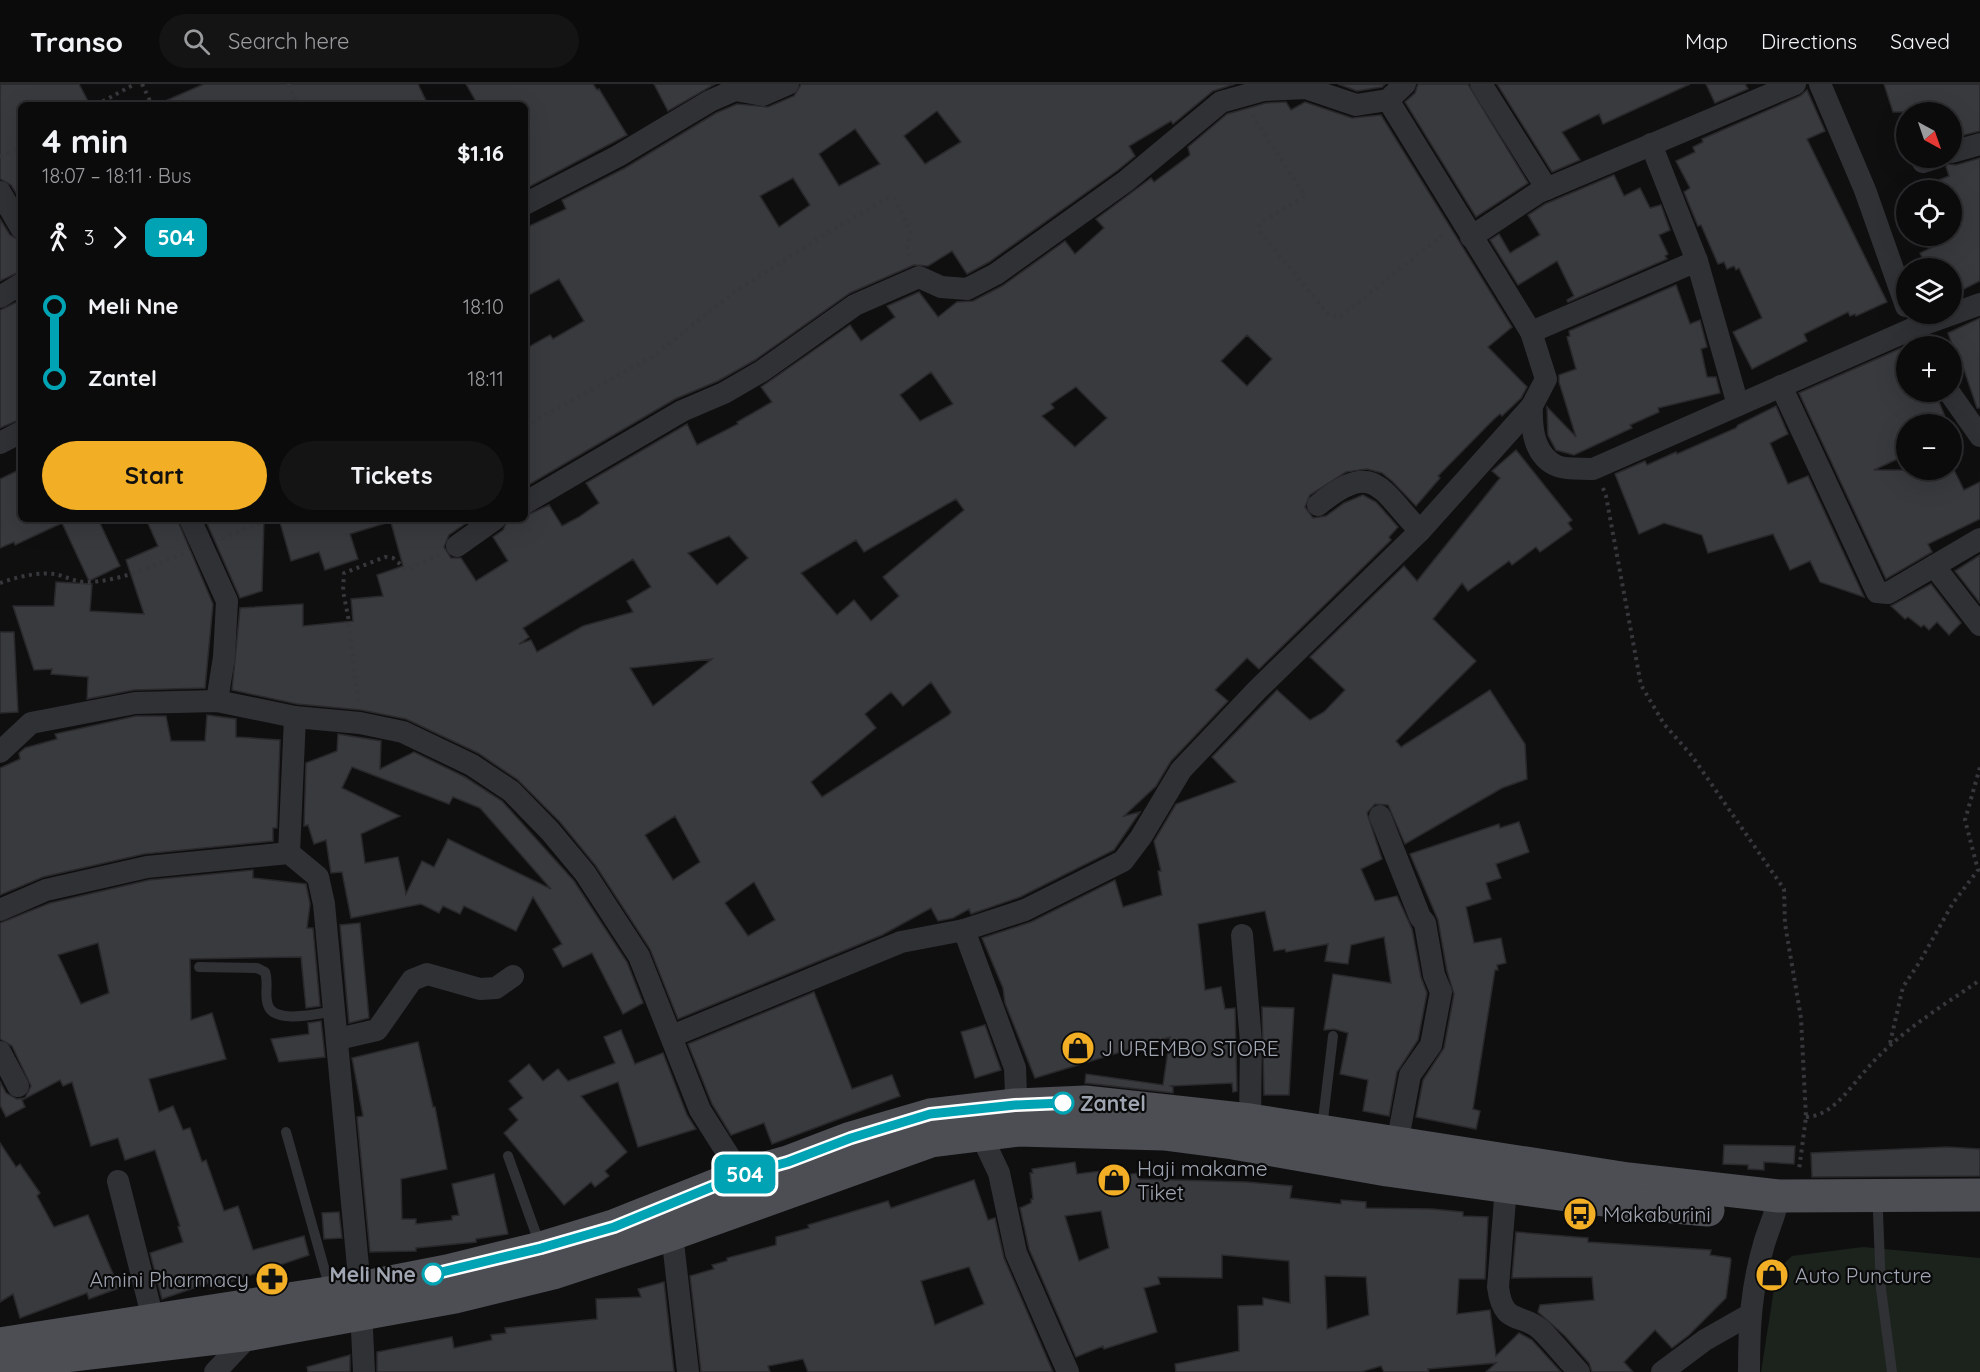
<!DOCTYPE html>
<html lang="en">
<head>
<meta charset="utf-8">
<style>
  body { margin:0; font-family:Quicksand,sans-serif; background:#141415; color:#f1f3f6; height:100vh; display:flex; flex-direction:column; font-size:22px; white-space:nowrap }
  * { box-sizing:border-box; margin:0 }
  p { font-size:20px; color:#9a9b9d }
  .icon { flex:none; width:33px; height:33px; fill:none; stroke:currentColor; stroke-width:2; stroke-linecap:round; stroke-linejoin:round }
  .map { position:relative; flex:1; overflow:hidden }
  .drawer { position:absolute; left:18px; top:18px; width:510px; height:420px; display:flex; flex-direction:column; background:#0b0b0c; border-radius:9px; box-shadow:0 6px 24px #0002,0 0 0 2px #2b2b2d }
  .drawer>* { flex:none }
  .badge { padding:0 12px; border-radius:9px; font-size:21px; line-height:39px }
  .needle { width:39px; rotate:140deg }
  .controls { position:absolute; left:1896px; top:18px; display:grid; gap:12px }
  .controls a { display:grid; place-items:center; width:66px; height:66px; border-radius:50%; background:#0b0b0c; box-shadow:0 6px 24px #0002,0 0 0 2px #2b2b2d; font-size:30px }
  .map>.badge { position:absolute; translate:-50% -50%; box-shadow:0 0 0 3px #fff }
  .legs { display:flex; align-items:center; gap:9px; height:66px; padding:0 24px; font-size:20px }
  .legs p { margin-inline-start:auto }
  .overview { display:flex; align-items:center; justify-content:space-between; height:102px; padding:0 24px }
  h1 { font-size:33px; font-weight:700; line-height:45px }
  .button { display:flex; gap:12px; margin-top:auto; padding:12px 24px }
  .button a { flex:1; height:69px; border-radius:36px; background:#f2af25; color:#111; font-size:24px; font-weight:700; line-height:69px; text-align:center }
  .button a+a { background:#141415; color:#f1f3f6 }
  ul { padding:0 24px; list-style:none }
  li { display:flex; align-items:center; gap:21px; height:72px; font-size:22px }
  li i { display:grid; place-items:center; width:9px; height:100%; margin:0 8px; background:currentColor }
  li i::after { content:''; width:15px; height:15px; margin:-8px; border:4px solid; border-radius:50%; background:#0b0b0c }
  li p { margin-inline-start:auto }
  li:first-child i { background:linear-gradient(#0000 50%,currentColor 0) }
  li:last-child i { background:linear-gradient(currentColor 50%,#0000 0) }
  header { display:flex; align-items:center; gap:36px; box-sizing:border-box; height:84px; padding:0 30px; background:#0b0b0c; border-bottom:2px solid #2b2b2d }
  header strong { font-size:28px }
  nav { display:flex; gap:33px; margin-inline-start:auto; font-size:21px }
  .search { width:420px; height:54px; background:#141415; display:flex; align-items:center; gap:15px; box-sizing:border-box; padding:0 21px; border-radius:33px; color:#9a9b9d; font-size:22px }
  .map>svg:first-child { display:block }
  .green { fill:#1b231c }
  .building { fill:#393a3e; stroke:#29292c; stroke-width:1.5; fill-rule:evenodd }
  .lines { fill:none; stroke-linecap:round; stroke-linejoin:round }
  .path { stroke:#36383c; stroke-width:4; stroke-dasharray:3 4.5; stroke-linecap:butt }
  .service { stroke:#303135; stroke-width:10 }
  .minor { stroke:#303135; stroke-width:22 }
  .primary { stroke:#4c4e54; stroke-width:33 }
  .line-1-casing { stroke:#fff; stroke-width:14 }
  .line-1 { stroke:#00a3b4; stroke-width:9 }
  .stop-1-dot { fill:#fff; stroke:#00a3b4; stroke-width:3 }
  .labels { text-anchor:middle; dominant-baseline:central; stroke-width:4.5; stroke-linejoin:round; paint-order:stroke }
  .poi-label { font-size:21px; fill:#a0a5b2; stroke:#0a0a0b; text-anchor:start }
  .stop-label { font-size:21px; font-weight:bold; fill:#a0a5b2; stroke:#0a0a0b; text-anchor:start }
</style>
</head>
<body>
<header>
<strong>Transo</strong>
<div class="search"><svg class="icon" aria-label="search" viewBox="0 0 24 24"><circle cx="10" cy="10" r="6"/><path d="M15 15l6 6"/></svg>Search here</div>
<nav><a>Map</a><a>Directions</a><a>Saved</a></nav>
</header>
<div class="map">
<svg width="1980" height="1288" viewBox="0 0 1980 1288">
  <rect width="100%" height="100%" fill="#0f0f10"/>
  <path class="green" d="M1863,1163L1980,1174V1288H1761L1777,1186L1792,1172Z"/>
  <g class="building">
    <path d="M0,0H79L90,21H21V117L11,101L0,95Z"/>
    <path d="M204,0H418L428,21H156Z"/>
    <path d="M466,0H593L597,6L599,5L627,51L525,105V21H478Z"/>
    <path d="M654,0H715L668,27Z"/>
    <path d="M801,0H1235L1213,7L1173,40L1171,37L1129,62L1135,72L1118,86L989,178L967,190L952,167L928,182L914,181L850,209L755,276L718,297L675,315L525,403V265L550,251L553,255L584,237L559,195L525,213V144L566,125L562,116L625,84L716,29L737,20L768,23L794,12ZM937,27L961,58L925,80L904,52ZM855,45L880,80L839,102L819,70ZM793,94L810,121L779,143L760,112Z"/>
    <path d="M1338,0H1385L1382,3L1357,7Z"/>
    <path d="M1418,0H1468L1528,99L1476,133L1405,18L1415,9Z"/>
    <path d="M1497,0H1690L1603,40L1599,30L1562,48L1580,76L1552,88Z"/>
    <path d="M1706,0H1745L1748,5L1715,19Z"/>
    <path d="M1884,0H1980V47L1952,54V28H1893Z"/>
    <path d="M1807,6L1825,47L1807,55L1887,218L1856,232L1855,230L1850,232L1848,228L1804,250L1807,257L1752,285L1733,248L1762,234L1739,184L1736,186L1734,182L1727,185L1724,178L1718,180L1701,141L1698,142L1684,108L1690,104L1676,77L1695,68L1693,63L1703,58L1702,55L1800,12Z"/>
    <path d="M1286,18L1291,26L1305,18L1352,34L1381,31L1512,243L1488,263L1527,303L1521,314L1502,332L1500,330L1494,335L1438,392L1440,394L1416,422L1392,397L1382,389L1367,385L1346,388L1310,411L1305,423L1313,434L1326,432L1344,419L1363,411L1376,418L1398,443L1389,453L1391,456L1259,585L1247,574L1215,606L1228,617L1171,677L1156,702L1124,732L1140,728L1114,766L1020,813L971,830L969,825L953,834L938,837L931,824L882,851L678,935L650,865L596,782L560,738L518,696L478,669L406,635L361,626L297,620L232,606L240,524L303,520V542L353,537L351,515L383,512L377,491L403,482L390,435H472L449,451L444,463L451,474H461L476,497L508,477L493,453L503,446L508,435H525V432L549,421L562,442L579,433L599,419L586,399L687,340L697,361L738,340L737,338L772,318L761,303L850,241L861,257L895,233L887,222L919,208L938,233L957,218L973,217L1002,202L1065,157L1075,170L1104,144L1096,135L1151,94L1154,98L1190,71L1188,63L1227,30L1266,19ZM1247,251L1272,275L1247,302L1221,277ZM931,288L953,320L920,337L900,311ZM1076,303L1107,334L1075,363L1042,332L1054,324L1051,320ZM956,415L964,426L883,493L899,512L871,537L854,516L837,531L801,489L856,456L864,468ZM729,452L748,474L717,501L688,469ZM633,475L651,503L627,517L633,528L583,542L537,568L531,556L519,560L529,553L523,544ZM712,575L653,622L630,584ZM931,598L951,628L949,631L822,713L811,698L876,644L865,630L891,608L903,622ZM675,732L700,778L673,796L645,751ZM754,798L775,836L748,852L725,819Z"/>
    <path d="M1980,74V197L1952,211V184H1927L1920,169L1952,154V106H1914L1949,92L1946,83L1947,80L1956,81Z"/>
    <path d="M1614,91L1624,112L1640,104L1650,124L1661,121L1670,146L1659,151L1668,170L1665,172L1667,175L1568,218L1567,216L1574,212L1557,177L1518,201L1490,156L1499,150L1510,169L1540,151L1528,131L1545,120Z"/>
    <path d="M0,135L10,151L21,157V187L0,197Z"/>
    <path d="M1676,201L1690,240L1700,236L1707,263L1701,265L1707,293H1716L1720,309L1658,324L1659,328L1630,341L1632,344L1574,371L1556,366L1548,351L1547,323L1576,353L1559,298V291L1576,285L1567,253L1570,252L1569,247Z"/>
    <path d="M21,216V335L0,344V226Z"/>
    <path d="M1980,234V324H1977L1957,265L1954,266L1948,249Z"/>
    <path d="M1906,262V308H1935L1948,340H1906V371L1874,386H1954L1964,406L1980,398V435L1928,460L1932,468L1886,495L1799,309Z"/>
    <path d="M1776,322L1788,350L1770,359L1788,400L1808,392L1864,513L1820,498L1810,477L1790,486L1773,450L1708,469L1702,451L1664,439L1639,450L1615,390L1645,377L1647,381L1676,368L1677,370L1736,344L1738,341Z"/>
    <path d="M1516,366L1572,436L1568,439L1572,445L1540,468L1536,463L1512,481L1509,477L1468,507L1462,499L1433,535L1476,577L1396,657L1401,663L1490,606L1525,660L1527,695L1502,704L1405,760L1388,721L1375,720L1367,729L1382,775L1361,785L1375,817L1397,812L1412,845L1421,893L1427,909L1418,956L1397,988L1389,1032L1363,1027L1368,996L1340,990L1348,949L1334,945L1324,946L1333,890L1391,899L1384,853L1351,861L1348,880L1325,877L1328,860L1286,868L1285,865L1274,867L1265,827L1198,840L1205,906L1221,903L1225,925L1235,924L1237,1007L1233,1008L1232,999L1171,1002L1173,1003V1009L1085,999L1086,990L1163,1001L1170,953L1035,994L1005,919L1003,904L982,854L1031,838L1115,796L1123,823L1162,811L1158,787H1161L1154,757L1176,720L1236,698L1212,673L1277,606L1310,636L1324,628L1345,606L1310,573L1404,482L1417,497L1500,394L1492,387Z"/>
    <path d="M21,385V435H98L120,482L89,497L62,439L15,461L14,458L0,464V395Z"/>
    <path d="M146,435H177L213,520L205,604L134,606L87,615L88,593L51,590L52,585L34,586L13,522H54L56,498L92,500L90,527L144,530L126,476L158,462Z"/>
    <path d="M205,435H264L262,507L240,514Z"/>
    <path d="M279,435H385L386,439L350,450L358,475L325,486L319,468L291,477Z"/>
    <path d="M1980,471V519L1955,487Z"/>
    <path d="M1931,500L1961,539L1949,551L1937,538L1929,546L1924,541L1921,543L1908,533L1905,535L1891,522Z"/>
    <path d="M0,548H14L18,628L0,629Z"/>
    <path d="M207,631L236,635V653L280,656L277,744H273V757L144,770L43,793L0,811V684L20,675L19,669L25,664L57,655L55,650L136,632H166L171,657H205Z"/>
    <path d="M338,650L381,657L380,685L414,668L465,693L502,717L574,797L627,878L643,919L623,930L592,869L563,883L553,865L562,860L533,813L516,847L464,822L460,830L443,822L439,829L421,820L351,834L342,788L331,789L326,756L314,760L308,741L304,742L306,679L337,667ZM352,683L449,720L453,713L480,724L551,805L448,755L434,783L422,777L406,810L398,773L365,779L361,750L400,732L342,704Z"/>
    <path d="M1519,738L1529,768L1496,780L1501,794L1486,799L1491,815L1466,823L1474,859L1501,854L1506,879L1497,881L1498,886H1495L1473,1025L1480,1027L1476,1045L1416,1033L1423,996L1444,964L1454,910L1447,887L1438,836L1410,770L1499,740L1500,744Z"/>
    <path d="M253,786V794L306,800L310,820L307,844H313L320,922L306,924L301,873L190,875L191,936L212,929L226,975L149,995L159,1028L173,1022L183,1046L190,1044L202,1078L206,1076L224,1127L238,1122L253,1166L304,1152L309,1171L210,1205L208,1199L162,1215L150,1169L183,1158L178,1143L180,1142L155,1066L125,1076L118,1054L91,1062L72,998L63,1002L60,996L22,1016L25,1023L6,1033L0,1021V997L6,1009L17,1015L25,1014L31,1002L12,962L0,955V839L50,819L149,796ZM98,859L109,909L81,920L58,871Z"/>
    <path d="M360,839L369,934L349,939L340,841Z"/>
    <path d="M814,908L852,1005L892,991L900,1012L772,1060L764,1039L731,1051L712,1020L688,960Z"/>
    <path d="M1262,923L1294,924L1289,1011H1264Z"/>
    <path d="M321,937L325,973L279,978L271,955L309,950L308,939Z"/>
    <path d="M985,941L1001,986L975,994L961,948Z"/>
    <path d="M621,946L635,980L663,969L687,1031L696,1045L638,1063L618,998L581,1012L627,1068L605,1087L609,1092L595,1103L591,1098L564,1121L504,1049L518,1036L509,1025L523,1014L509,997L529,980L543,997L558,985L568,997L615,979L604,953Z"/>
    <path d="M418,958L433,1023H435L447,1085L401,1095L402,1135H416V1140L452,1136V1132L459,1131L452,1100L494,1090L508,1150L476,1155V1158L416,1164V1167L370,1168L357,1033L363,1032L352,974Z"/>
    <path d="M0,1059L16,1083L20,1080L40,1109L37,1112L54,1143L88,1131L119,1204L89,1215L87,1209L20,1234L13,1210L0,1218Z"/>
    <path d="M1724,1061L1795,1062L1794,1080L1764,1078V1086L1748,1085V1081L1723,1080Z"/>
    <path d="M1947,1063L1980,1065V1092L1812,1093L1811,1069Z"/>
    <path d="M1075,1078L1077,1090L1117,1085V1092L1139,1089L1140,1095L1247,1098L1292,1102L1290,1114L1341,1120V1116L1366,1118V1124L1432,1125L1463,1128V1132L1488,1133L1485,1195H1459L1457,1230L1490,1226L1496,1272L1519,1249L1532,1256L1561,1288H1486L1496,1279L1428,1285L1429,1288H1384L1381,1282L1361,1288H1176L1175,1280L1239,1267L1238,1222L1263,1221V1214L1290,1219L1289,1177L1222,1171V1194L1158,1193L1160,1200L1144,1204L1157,1248L1104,1265L1103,1262L1076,1273L1029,1165L1020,1124L1031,1119V1115H1033L1030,1089H1033L1032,1085ZM1101,1127L1109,1164L1079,1177L1065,1132ZM1325,1192L1366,1193L1369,1231L1327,1245Z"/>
    <path d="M974,1096L988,1136L995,1134L1004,1174L1053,1288H808L803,1275L768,1282L770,1288H701L690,1192L714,1185L712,1181L727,1177V1174L776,1161V1153L809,1144L808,1141L888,1117L891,1124ZM969,1183L984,1220L935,1241L921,1197Z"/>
    <path d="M339,1128L342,1154L324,1155L322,1129Z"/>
    <path d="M1516,1148L1588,1154V1158L1711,1166L1710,1171L1730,1174L1731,1176L1726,1214L1689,1251L1672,1264L1655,1246L1624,1278L1633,1288H1592L1589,1279L1565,1252L1538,1228L1540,1221L1594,1216L1592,1193L1512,1194Z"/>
    <path d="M664,1198L674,1288H377V1268L452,1253L454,1264L492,1256L491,1251L506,1249L505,1244L597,1235L596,1215L641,1213L638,1205Z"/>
    <path d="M350,1271V1288H308L307,1283Z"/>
  </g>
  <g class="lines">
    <g class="path">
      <path d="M142,0L152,21"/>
      <path d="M288,0L298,21"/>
      <path d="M96,21L135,0"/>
      <path d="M1252,31L1305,112L1262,138L1259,142L1261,149L1329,231L1340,233L1445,149"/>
      <path d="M0,73L21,62"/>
      <path d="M525,342L652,273L733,209L829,148L888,114L895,115L911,148L907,165L911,176"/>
      <path d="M1603,404L1606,412L1641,601L1664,640L1692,672L1784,805L1785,840L1801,934L1806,1033L1799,1086"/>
      <path d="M222,454L270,435"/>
      <path d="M0,499C17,493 36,488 55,490C65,492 75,498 86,498C120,498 154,481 184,469"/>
      <path d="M358,617L348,532L343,507L344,489L385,473L393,474L407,486L439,471"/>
      <path d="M1890,959L1903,903L1919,879L1953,819L1978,786L1965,736L1980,683"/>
      <path d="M1806,1033C1832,1032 1848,1006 1865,987C1897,949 1940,924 1980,896"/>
    </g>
    <g class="service">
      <path d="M199,883L257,884L265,888C269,899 264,911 268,921C274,941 320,929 335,927"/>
      <path d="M1322,1044L1333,952"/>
      <path d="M286,1048L330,1205"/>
      <path d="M508,1072L540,1161"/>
      <path d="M1878,1129L1881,1205L1892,1288"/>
    </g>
    <g class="minor">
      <path d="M1481,0L1547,105"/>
      <path d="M1820,0L1865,106L1906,222"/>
      <path d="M1388,16L1405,0"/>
      <path d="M1651,60L1697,177L1738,321"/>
      <path d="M1952,68L1980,60"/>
      <path d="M1923,78L1936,74"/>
      <path d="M0,108L21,144"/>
      <path d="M525,120L618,72L710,17L735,6L763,11L788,0"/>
      <path d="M1471,153L1539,108L1795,0"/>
      <path d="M0,213L21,200"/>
      <path d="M1531,248L1697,177"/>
      <path d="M1781,302L1877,508L1888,509L1980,455"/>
      <path d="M1949,308L1980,352"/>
      <path d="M1532,322C1531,343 1533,370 1555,381C1564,386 1583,384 1593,385L1914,244L1980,220"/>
      <path d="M0,359L21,348"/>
      <path d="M525,419L682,327L724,309L762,287L855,221L919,193L941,203L967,205L996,190L1126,97L1221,18L1264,6L1306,4L1356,21L1388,16L1531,248L1546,295L1532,322L1420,447L1257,606L1181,686L1141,753L1123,777L1025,826L964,846L1015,984L1017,1036"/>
      <path d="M1318,421C1374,375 1379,404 1420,447"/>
      <path d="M190,435L227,517L224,573L217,617"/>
      <path d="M457,462L495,435"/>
      <path d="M1934,482L1980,541"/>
      <path d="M0,668L31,639L135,619L217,617L295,633L360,639L403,648L472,681L511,707L550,747L585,789L639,872L700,1026L741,1091"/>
      <path d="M1380,732L1420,833L1425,839L1434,891L1441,908L1431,961L1410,991L1397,1060"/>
      <path d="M289,769L295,633"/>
      <path d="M0,826L46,806L147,783L289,769L318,793L324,820L360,1204L364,1288"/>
      <path d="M1242,851L1251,958L1250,1036"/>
      <path d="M672,952L901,858L964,846"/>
      <path d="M338,955L377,946L412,896L427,890L480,905L496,904L513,892"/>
      <path d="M0,968L18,1002"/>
      <path d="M981,1051L999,1089L1016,1169L1068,1288"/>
      <path d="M118,1097L153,1235"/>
      <path d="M1506,1103L1498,1203C1503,1243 1522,1228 1541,1246C1554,1259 1566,1274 1579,1288"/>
      <path d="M672,1150L688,1288"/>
      <path d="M215,1288L251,1250"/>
      <path d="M1662,1288L1705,1256L1749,1231"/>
      <path d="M1749,1288C1749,1242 1751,1205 1764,1160C1769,1143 1776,1130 1779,1112"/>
    </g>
    <g class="primary">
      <path d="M0,1260L360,1204L447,1187L541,1164L613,1142L741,1091L788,1078L851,1054L930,1031L1015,1021L1085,1018L1250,1036L1628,1095L1779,1112L1980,1111"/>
      <path d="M0,1284L65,1272L251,1250L455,1213L553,1189L672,1150L931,1057L1018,1046L1164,1050L1233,1059L1387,1086L1618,1118L1708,1126"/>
    </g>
  </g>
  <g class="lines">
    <defs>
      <path id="line-1" d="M433,1190L541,1164L614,1143L741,1091L788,1078L851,1054L930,1030L1015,1021L1063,1019"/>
    </defs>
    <use href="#line-1" class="line-1-casing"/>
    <use href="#line-1" class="line-1"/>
  </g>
  <defs>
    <symbol id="shop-disc" viewBox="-11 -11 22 22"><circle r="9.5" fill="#f2af25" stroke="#0a0a0b"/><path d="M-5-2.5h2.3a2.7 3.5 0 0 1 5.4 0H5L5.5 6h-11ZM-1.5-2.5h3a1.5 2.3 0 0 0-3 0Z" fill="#111"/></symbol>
    <symbol id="bus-disc" viewBox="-11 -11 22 22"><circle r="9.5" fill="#f2af25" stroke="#0a0a0b"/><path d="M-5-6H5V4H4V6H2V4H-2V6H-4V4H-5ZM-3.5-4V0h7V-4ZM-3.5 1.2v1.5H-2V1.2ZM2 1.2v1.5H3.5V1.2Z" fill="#111"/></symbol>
    <symbol id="pharmacy-disc" viewBox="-11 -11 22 22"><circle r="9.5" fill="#f2af25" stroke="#0a0a0b"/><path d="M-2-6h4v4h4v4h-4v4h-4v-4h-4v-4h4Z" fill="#111"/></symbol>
  </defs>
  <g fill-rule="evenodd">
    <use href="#shop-disc" x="1059" y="945" width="38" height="38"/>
    <use href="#shop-disc" x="1095" y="1077" width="38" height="38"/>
    <use href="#bus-disc" x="1561" y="1111" width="38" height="38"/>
    <use href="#shop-disc" x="1753" y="1172" width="38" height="38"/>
    <use href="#pharmacy-disc" x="253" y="1176" width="38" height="38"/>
  </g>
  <g class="stop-1-dot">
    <circle cx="1063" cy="1019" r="10"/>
    <circle cx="433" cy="1190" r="10"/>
  </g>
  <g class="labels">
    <g class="poi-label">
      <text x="1101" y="964">J UREMBO STORE</text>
      <text x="1137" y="1084">Haji makame<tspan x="1137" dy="24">Tiket</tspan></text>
      <text x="1603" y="1130">Makaburini</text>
      <text x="1795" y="1191">Auto Puncture</text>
      <text x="249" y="1195" text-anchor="end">Amini Pharmacy</text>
    </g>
    <g class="stop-label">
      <text x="1080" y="1019">Zantel</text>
      <text x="416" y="1190" text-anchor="end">Meli Nne</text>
    </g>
  </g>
</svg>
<div class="controls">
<a><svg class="needle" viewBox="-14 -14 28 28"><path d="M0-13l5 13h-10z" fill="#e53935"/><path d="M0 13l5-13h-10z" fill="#9a9b9d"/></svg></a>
<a><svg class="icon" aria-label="locate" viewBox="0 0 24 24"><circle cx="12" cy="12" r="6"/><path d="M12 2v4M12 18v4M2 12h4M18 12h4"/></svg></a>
<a><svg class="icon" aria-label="layers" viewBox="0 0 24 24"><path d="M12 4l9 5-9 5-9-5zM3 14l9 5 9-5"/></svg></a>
<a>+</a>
<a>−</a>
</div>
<b class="badge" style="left:745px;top:1090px;background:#00a3b4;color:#fff">504</b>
<section class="drawer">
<div class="overview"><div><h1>4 min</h1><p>18:07 – 18:11 · Bus</p></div><b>$1.16</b></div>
<div class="legs"><svg class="icon" aria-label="walk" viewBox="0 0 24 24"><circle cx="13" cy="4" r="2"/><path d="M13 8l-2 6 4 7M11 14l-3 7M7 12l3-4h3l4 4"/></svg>3<svg class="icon" aria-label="forward" viewBox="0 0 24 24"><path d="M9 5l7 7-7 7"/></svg><b class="badge" style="background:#00a3b4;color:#fff">504</b></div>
<ul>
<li><i style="color:#00a3b4"></i><b>Meli Nne</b><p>18:10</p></li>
<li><i style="color:#00a3b4"></i><b>Zantel</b><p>18:11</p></li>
</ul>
<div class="button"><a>Start</a><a>Tickets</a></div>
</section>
</div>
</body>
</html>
